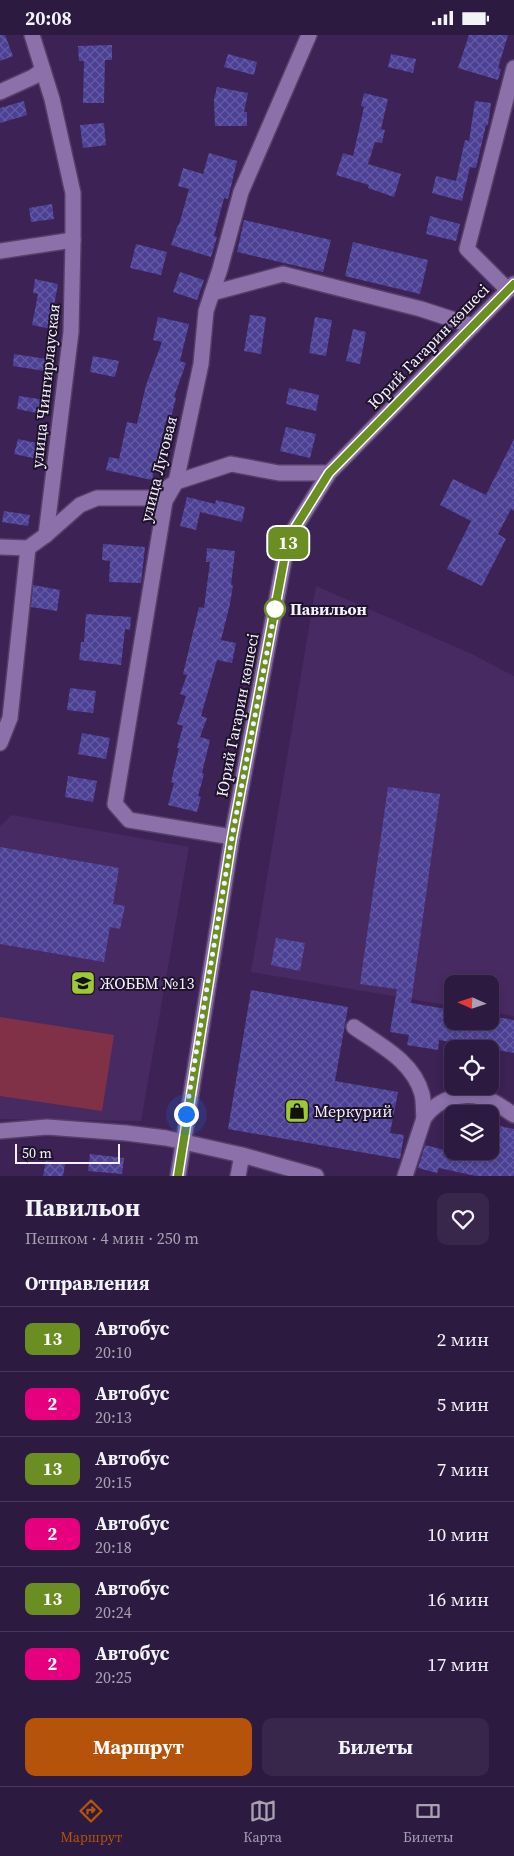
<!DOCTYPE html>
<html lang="ru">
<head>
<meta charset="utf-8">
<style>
  body { margin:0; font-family:"Source Serif 4",serif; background:#39274b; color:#f1f3f6; height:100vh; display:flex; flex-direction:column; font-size:19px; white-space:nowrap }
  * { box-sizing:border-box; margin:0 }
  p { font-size:16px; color:#a7a1b1 }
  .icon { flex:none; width:28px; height:28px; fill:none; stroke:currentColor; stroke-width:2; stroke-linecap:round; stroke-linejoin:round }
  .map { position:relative; height:1141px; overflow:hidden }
  .side { display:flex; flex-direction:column; background:#2d1a40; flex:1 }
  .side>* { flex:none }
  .badge { padding:0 10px; border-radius:8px; font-size:18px; line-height:32px }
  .needle { width:32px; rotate:273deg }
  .controls { position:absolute; left:444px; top:940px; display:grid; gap:10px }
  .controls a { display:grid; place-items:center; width:55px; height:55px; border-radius:10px; background:#2d1a40; box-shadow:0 2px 8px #0003,0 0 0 1px #483859; font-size:25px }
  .scale { position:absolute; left:15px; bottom:12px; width:105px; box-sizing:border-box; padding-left:5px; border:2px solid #f5f0fd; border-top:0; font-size:14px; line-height:18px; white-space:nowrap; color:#f5f0fd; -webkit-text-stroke:4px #1e132a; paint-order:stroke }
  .you { position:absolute; width:25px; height:25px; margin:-12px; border:4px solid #fff; border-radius:50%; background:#1a73e8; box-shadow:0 0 0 8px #1a73e833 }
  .map>.badge { position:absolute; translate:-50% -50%; box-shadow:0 0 0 2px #fff }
  h2 { padding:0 25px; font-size:19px; line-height:45px }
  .round { display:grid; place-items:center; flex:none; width:52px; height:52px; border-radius:10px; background:#39274b }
  .head { display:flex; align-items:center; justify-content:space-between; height:85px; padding:0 25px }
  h1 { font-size:24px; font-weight:700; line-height:38px }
  .button { display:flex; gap:10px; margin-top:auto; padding:10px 25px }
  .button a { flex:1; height:58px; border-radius:10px; background:#b45309; color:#fff; font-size:20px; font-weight:700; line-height:58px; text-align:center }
  .button a+a { background:#39274b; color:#f1f3f6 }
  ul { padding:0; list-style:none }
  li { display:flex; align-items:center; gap:15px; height:65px; padding:0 25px; border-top:1px solid #483859 }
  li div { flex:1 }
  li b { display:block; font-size:19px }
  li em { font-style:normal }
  li .badge { min-width:55px; font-weight:700; text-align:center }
  .status { display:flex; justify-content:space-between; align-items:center; height:35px; padding:0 25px; background:#2d1a40; direction:ltr }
  .status svg { height:14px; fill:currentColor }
  .tab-bar { display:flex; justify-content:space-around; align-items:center; height:70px; border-top:1px solid #483859; background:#2d1a40; font-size:14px; color:#a7a1b1 }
  .tab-bar a { display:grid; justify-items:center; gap:2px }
  .tab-bar .current { color:#b45309 }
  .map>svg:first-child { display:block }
  .built { fill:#482a63 }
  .green { fill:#803148 }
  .building { fill:url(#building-cross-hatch) }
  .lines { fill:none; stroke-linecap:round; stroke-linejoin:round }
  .minor-casing { stroke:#553f68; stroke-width:18 }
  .minor { stroke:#8b70a9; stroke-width:15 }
  .line-casing { stroke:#fff; stroke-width:11 }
  .line { stroke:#6b8e23; stroke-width:8 }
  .walk { stroke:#f5f0fd; stroke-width:5; stroke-dasharray:0 9 }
  .stop-dot { fill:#fff; stroke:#6b8e23; stroke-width:2.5 }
  .labels { text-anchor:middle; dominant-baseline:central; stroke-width:4; stroke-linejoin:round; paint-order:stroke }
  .street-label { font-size:16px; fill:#f5f0fd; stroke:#1e132a }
  .stop-label { font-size:16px; font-weight:bold; fill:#f5f0fd; stroke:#1e132a; text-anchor:start }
  .poi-label { font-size:16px; fill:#f5f0fd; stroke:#1e132a; text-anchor:start }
</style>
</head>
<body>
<div class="status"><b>20:08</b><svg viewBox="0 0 49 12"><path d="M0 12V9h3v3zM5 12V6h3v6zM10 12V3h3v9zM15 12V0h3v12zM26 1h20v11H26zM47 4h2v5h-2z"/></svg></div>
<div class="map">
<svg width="514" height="1141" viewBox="0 0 514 1141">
  <defs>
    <pattern id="building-cross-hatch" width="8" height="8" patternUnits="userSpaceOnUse" patternTransform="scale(1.25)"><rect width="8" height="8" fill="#4b4094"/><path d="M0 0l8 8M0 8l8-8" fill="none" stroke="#665ca4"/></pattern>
  </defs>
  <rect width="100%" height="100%" fill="#3c2255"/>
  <g class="built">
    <path d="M316,551L472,619L514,641V981L490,977V949H452V971L251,937Z"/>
    <path d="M12,780L189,812L141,1086L0,1084V791Z"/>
  </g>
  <path class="green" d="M0,982L114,1000L102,1076L0,1061Z"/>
  <g class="building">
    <path d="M0,0H5L13,21L0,26Z"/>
    <path d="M469,0H508L498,33L501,34L498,45L458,33Z"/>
    <path d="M112,10V25H105L104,68H83L84,26H79L78,11Z"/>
    <path d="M228,19L257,27L254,40L224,32Z"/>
    <path d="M391,19L416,24L413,38L388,32Z"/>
    <path d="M217,52L248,58L244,77H247V91H215L214,65Z"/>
    <path d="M364,58L388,64L381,94L385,95L382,108L375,107L368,129L401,139L394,162L368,153L369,150L336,140L343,118L353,121L364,72L361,71Z"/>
    <path d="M24,66L27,80L0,88V73Z"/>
    <path d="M475,66L491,68L488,90H486L476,133L470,132L462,166L432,158L436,141L456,146L465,105L469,106Z"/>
    <path d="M104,88L106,110L83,113L80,90Z"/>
    <path d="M209,118L237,126L228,164L224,163L214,201L217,202L211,222L171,210L178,190H179L189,154L178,151L183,133L203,139Z"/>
    <path d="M52,169L54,184L31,187L29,173Z"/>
    <path d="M430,181L460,189L456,206L426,199Z"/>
    <path d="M244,185L331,205L323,237L237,217Z"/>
    <path d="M353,207L428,225L420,259L345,241Z"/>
    <path d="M136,209L167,217L161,240L130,233Z"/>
    <path d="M180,237L204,245L197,265L173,257Z"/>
    <path d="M35,244L58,249L52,281L59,283L56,295L32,290L38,259L33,258Z"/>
    <path d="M250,280L266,282L261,319L244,316Z"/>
    <path d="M158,282L189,289L180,326L186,328L174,362L176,363L170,386H166L152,445L106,435L109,422L119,424L127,387L137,389L146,350L162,307L153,305Z"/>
    <path d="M315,282L332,285L326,321L309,318Z"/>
    <path d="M353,294L366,297L360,329L346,326Z"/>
    <path d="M14,319L53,325L51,337L13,331Z"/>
    <path d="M93,321L119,326L115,342L90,337Z"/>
    <path d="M289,353L319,360L316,376L286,369Z"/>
    <path d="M19,361L45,365L42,379L17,374Z"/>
    <path d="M286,392L316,399L310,423L280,416Z"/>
    <path d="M18,404L37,408L33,423L14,419Z"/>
    <path d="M514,404V476L511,474L498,499L506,504L482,551L447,534L471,486L440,470L453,444L486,460Z"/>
    <path d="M187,462L215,469L216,465L245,472L242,487L200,477L196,495L180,491Z"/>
    <path d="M4,476L30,480L28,491L2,487Z"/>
    <path d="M103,509L145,512L141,548L109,547L110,526L102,525Z"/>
    <path d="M207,513L235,516L231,550H233L230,569L221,605L236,608L232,628L217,625L201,681L207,683L200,702L210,705L202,738L204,739L198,761L201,762L197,777L168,770L174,748L171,747L179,713H177L183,691L177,689L186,661L180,659L187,640L183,639L199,572L204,573L210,527H206Z"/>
    <path d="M33,550L60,555L57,576L31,572Z"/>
    <path d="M86,579L131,582L130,595L125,594L121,630L79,625L81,607H84Z"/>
    <path d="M70,653L96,656L93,678L67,675Z"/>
    <path d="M82,698L110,703L106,724L78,719Z"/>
    <path d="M68,741L97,746L93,767L65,762Z"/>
    <path d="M388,752L440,759L411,968L452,975V986H490V981L514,985V1018L439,1005L438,1015L407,1010L409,1000L390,997L397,954L360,949Z"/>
    <path d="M0,812L119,833L113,869L125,871L120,894L110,892L104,927L0,909Z"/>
    <path d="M276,903L305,908L300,936L271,930Z"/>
    <path d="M251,955L348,972L335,1046L398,1057L390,1098L404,1100L400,1124L228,1094Z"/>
    <path d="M490,1089L514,1094V1141H476L439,1133L437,1138L418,1133L425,1110L448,1116H490Z"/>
    <path d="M90,1119L124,1123L122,1139L88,1136Z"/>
    <path d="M46,1126L65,1129L63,1141H43Z"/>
  </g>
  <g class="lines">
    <defs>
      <g id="minor">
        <path d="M32,0L52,64L73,158V205L71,297L46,500"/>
        <path d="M0,57L33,42L43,35"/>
        <path d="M0,216L73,205"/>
        <path d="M508,255L467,214L514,33"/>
        <path d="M212,258L283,239L421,274L473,291"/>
        <path d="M0,512L28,513L46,500L80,470L97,463H152L176,447L231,429L279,438H329"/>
        <path d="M0,708L10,683L28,513"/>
        <path d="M232,802L129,785L115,769L165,466L176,447L201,329L206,276L220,234L241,157L309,0"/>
        <path d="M354,992C381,1011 413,1026 422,1059C424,1067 423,1075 424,1083"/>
        <path d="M0,1096L47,1092L126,1098L166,1103L242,1120L316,1141"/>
        <path d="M178,1141L232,802L288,504L329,438L514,249"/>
        <path d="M238,1141L242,1120"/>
        <path d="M405,1141L424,1083C439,1062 466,1055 490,1065C499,1069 506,1075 514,1080"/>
      </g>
    </defs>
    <use href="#minor" class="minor-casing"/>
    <use href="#minor" class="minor"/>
  </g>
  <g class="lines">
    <defs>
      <path id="line" d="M178,1141L232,802L288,504L329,438L514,249"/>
    </defs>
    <use href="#line" class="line-casing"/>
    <use href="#line" class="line"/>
    <path class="walk" d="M186,1079L232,802L276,570L275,574"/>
  </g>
  <defs>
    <symbol id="school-square" viewBox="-11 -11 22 22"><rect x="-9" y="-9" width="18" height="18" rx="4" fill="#9dca30" stroke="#1e132a"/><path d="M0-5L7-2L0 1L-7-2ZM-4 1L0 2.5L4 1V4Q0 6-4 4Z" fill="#111"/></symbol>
    <symbol id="shop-square" viewBox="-11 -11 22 22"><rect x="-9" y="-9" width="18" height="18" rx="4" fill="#9dca30" stroke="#1e132a"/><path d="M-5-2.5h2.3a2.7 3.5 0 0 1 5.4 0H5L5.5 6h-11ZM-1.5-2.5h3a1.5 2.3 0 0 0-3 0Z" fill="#111"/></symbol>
  </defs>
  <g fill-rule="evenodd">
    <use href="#school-square" x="69" y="934" width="28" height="28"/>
    <use href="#shop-square" x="283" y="1062" width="28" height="28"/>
  </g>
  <circle class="stop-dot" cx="275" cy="574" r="10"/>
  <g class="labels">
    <g class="street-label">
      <text transform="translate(428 311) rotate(-46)">Юрий Гагарин көшесі</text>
      <text transform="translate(45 351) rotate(-84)">улица Чингирлауская</text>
      <text transform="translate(158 434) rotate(-76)">улица Луговая</text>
      <text transform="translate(237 680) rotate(-79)">Юрий Гагарин көшесі</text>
    </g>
    <g class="stop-label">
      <text x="290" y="574">Павильон</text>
    </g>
    <g class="poi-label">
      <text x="100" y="948">ЖОББМ №13</text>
      <text x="314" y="1076">Меркурий</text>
    </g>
  </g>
</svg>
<div class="controls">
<a><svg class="needle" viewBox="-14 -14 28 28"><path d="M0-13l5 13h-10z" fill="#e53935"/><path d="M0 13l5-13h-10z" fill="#a7a1b1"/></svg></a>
<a><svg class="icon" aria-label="locate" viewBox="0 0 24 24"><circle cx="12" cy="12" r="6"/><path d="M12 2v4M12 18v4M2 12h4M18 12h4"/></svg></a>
<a><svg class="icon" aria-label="layers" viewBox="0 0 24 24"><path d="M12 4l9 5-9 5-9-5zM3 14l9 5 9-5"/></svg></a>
</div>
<div class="scale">50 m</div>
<div class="you" style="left:186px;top:1079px"></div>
<b class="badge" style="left:288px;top:508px;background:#6b8e23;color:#fff">13</b>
</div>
<section class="side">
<div class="head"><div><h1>Павильон</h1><p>Пешком · 4 мин · 250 m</p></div><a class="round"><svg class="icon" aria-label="heart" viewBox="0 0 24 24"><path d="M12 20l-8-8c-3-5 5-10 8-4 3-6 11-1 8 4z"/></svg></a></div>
<h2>Отправления</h2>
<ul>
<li><span class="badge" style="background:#6b8e23;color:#fff">13</span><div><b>Автобус</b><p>20:10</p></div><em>2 мин</em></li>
<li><span class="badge" style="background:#e6007e;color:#fff">2</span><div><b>Автобус</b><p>20:13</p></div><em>5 мин</em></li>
<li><span class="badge" style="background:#6b8e23;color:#fff">13</span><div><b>Автобус</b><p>20:15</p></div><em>7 мин</em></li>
<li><span class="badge" style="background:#e6007e;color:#fff">2</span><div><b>Автобус</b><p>20:18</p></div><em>10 мин</em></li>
<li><span class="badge" style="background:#6b8e23;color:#fff">13</span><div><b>Автобус</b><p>20:24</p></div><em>16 мин</em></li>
<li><span class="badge" style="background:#e6007e;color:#fff">2</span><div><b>Автобус</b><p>20:25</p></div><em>17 мин</em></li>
</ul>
<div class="button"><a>Маршрут</a><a>Билеты</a></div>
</section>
<nav class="tab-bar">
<a class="current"><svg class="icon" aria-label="directions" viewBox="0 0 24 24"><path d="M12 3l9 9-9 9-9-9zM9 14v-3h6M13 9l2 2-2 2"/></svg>Маршрут</a>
<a><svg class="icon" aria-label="map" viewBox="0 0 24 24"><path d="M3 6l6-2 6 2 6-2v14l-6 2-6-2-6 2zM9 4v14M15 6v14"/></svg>Карта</a>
<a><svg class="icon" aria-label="tickets" viewBox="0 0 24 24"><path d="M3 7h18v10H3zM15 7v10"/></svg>Билеты</a>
</nav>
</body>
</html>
